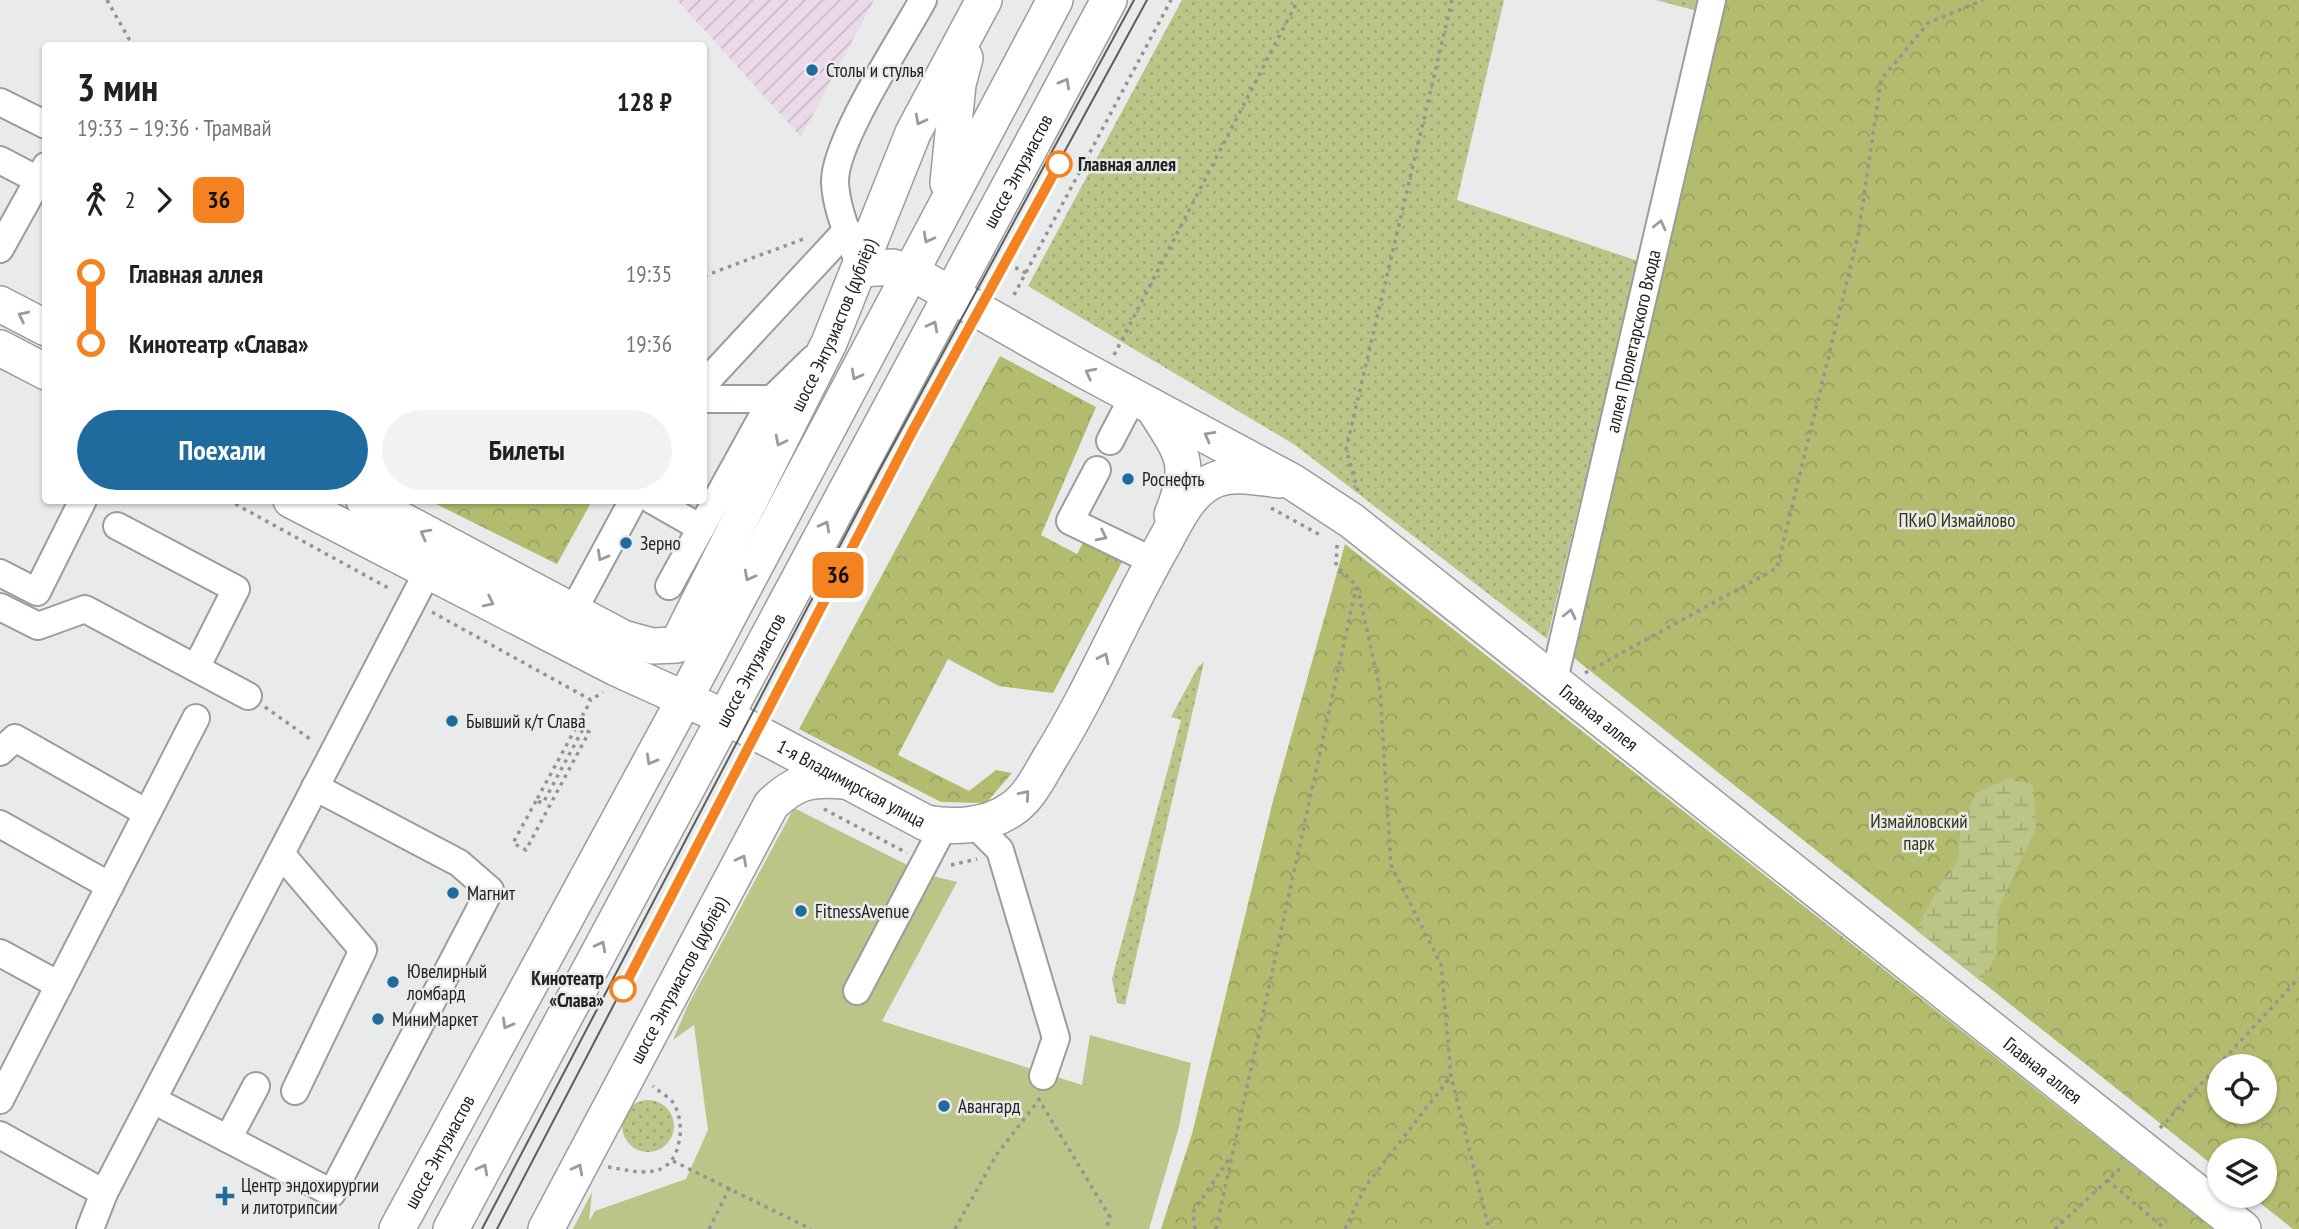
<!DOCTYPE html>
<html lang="ru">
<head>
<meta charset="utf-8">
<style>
  body { margin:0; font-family:"PT Sans Narrow",sans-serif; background:#f2f2f2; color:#202124; height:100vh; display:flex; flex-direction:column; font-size:26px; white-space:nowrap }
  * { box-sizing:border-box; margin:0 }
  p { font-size:23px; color:#757577 }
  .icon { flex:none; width:38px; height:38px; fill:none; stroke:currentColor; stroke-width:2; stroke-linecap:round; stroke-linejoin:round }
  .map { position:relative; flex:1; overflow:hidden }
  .details { position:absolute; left:42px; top:42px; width:665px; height:462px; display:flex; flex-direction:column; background:#fff; border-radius:7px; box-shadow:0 2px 5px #0004 }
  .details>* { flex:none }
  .badge { padding:0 14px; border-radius:10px; font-size:24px; line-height:46px }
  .fabs { position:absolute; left:2207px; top:1054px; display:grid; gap:14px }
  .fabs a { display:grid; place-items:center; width:70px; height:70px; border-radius:50%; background:#fff; box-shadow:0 2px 5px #0004; font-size:35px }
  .map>.badge { position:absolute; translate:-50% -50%; box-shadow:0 0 0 4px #fff }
  .legs { display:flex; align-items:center; gap:10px; height:77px; padding:0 35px; font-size:23px }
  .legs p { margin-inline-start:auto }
  .head { display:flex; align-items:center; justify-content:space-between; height:119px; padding:0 35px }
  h1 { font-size:38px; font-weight:800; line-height:52px }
  .cta { display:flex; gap:14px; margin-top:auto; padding:14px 35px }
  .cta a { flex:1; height:80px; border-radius:42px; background:#206b9e; color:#fff; font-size:28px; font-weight:800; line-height:80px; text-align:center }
  .cta a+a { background:#f2f2f2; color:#202124 }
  ul { padding:0 35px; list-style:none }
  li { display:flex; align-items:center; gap:24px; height:70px; font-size:26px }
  li i { display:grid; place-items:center; width:10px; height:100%; margin:0 9px; background:currentColor }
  li i::after { content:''; width:18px; height:18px; margin:-9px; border:5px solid; border-radius:50%; background:#fff }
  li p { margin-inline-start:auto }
  li:first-child i { background:linear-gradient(#0000 50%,currentColor 0) }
  li:last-child i { background:linear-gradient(currentColor 50%,#0000 0) }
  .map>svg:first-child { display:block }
  .industrial { fill:url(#industrial-furrows) }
  .grass { fill:url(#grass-dots) }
  .forest { fill:url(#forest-crowns); fill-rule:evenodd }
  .wetland { fill:url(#wetland-marsh) }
  .garden { fill:#bcc488 }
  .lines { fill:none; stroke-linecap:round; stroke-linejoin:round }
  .minor-casing { stroke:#9b9c9c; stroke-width:30 }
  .major-casing { stroke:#9b9c9c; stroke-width:38 }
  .path { stroke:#949494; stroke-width:3.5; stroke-dasharray:3.5 5; stroke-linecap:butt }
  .minor { stroke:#fff; stroke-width:26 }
  .major { stroke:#fff; stroke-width:35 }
  .tram { stroke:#5d5d5d; stroke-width:2 }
  .oneway { stroke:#9b9b9b }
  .line-1-casing { stroke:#fff; stroke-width:16 }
  .line-1 { stroke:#f58220; stroke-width:10 }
  .poi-dot { fill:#206b9e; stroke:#e9eaea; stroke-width:2.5 }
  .stop-1-dot { fill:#fff; stroke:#f58220; stroke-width:3.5 }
  .labels { text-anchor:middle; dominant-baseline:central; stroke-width:5; stroke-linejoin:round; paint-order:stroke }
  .poi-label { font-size:19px; fill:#212121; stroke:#e9eaea; text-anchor:start }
  .stop-label { font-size:19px; font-weight:bold; fill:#212121; stroke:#e9eaea; text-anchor:start }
  .street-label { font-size:19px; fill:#212121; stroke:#e9eaea }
  .park-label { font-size:19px; fill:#313513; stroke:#e9eaea }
</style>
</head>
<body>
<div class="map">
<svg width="2299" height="1229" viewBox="0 0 2299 1229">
  <defs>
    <pattern id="industrial-furrows" width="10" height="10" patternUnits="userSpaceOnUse" patternTransform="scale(1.75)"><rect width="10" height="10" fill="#ebd9ea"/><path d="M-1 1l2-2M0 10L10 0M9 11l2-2" fill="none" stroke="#c9bac8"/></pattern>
    <pattern id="grass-dots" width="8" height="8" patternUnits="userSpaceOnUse" patternTransform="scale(1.75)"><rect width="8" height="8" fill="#bcc488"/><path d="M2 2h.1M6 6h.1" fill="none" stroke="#a1a875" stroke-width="1.8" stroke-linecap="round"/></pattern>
    <pattern id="forest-crowns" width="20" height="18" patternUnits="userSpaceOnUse" patternTransform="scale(1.75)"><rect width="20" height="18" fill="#b3bb6e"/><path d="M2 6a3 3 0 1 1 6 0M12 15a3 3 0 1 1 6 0" fill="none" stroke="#9aa05f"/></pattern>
    <pattern id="wetland-marsh" width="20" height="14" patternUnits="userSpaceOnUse" patternTransform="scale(1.75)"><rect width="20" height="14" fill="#bcc488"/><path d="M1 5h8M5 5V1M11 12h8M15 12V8" fill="none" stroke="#a1a875"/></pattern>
  </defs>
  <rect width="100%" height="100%" fill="#e9eaea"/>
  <path class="industrial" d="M677,0H874L801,137Z"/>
  <g class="grass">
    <path d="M1182,0H1504L1457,200L1638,261L1547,639L1295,445L1028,286Z"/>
    <path d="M1656,0H1703L1701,12Z"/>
    <path d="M1204,662L1125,1005L1117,1003L1112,979L1181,720L1171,717L1198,667Z"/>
    <circle cx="648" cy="1126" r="26"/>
  </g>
  <g class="forest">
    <path d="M1723,0H2299V1229H2293L2250,1195H2264V1150H2219V1170L1574,658ZM2219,1066H2264V1111H2219Z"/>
    <path d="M1000,356L1096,407L1041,535L1077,554L1086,537L1122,562L1053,693L999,686L948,659L898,755L969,791L996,770L1012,773L986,803L941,802L799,729Z"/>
    <path d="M430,501H592L557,564Z"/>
    <path d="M1345,544L2213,1229H1161L1192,1134L1273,801Z"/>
  </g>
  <path class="wetland" d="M2010,778L2033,785L2036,828L1999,907L1996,955L1982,982L1916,930L1937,890L1958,861L1961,825L1976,793Z"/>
  <path class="garden" d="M794,808L925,874L957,882L882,1021L1082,1085L1090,1035L1191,1063L1179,1127L1149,1229H573L592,1192L589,1221L595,1211L686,1179L708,1130L694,1025L673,1040L688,1005Z"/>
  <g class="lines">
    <defs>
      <g id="minor">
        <path d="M0,102L46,125"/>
        <path d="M0,160L38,180"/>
        <path d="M0,249L46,166"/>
        <path d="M861,269C851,241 836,211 835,182C834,142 901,40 923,0"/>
        <path d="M704,384L847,230"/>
        <path d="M704,399H772L813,359"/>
        <path d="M1110,441L1134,395"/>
        <path d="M1097,470L1070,521L1153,561"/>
        <path d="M652,500L701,528"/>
        <path d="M117,526L236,589L196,668"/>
        <path d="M0,573L37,592L83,500"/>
        <path d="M669,586L772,399"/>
        <path d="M0,607L38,626L85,609L248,696"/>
        <path d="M572,613L633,500"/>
        <path id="s1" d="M1554,680L1712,0"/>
        <path d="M0,752L15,738L147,813"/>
        <path d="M0,824L110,886"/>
        <path d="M974,824L1000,850L1056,1038L1043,1076"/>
        <path d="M281,854L363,950L295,1091"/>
        <path d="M0,953L59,985"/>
        <path d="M857,991L944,826"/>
        <path d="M0,1100L196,718"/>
        <path d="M153,1100L332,1193L490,890L459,863L315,787"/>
        <path d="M0,1135L104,1193"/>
        <path d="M228,1139L256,1086"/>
        <path d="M90,1229L104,1193L428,571"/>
      </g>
      <g id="major">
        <path d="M948,183L958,84L965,58"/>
        <path id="s2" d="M861,269L893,267L911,272L1082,369L1291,481L1352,521L2243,1229"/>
        <path d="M0,304L46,328"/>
        <path d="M0,348L46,372"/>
        <path d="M1153,407C1181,453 1194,461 1172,515"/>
        <path id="s3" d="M291,500L616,668L746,727L926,823C953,828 987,827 1012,809C1029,798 1040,775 1050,758C1093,689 1123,614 1164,543C1177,519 1190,489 1217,479C1237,472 1260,478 1280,480"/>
        <path id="s4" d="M364,500L623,638L652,646L677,645L829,343L913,133L984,0"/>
        <path id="s5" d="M397,1229L684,700L1055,0"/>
        <path id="s6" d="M451,1229L1109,0"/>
        <path id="s7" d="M546,1229L771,805C795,781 812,778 845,781"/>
      </g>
    </defs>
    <use href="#minor" class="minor-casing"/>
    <use href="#major" class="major-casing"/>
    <g class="path">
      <path d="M107,0L133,46"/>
      <path d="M1000,260L1026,273"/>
      <path d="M704,276L806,238"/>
      <path d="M1014,295L1171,0"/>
      <path d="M1114,355L1298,0"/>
      <path d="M1358,491L1346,449L1452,0"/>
      <path d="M228,500L392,590"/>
      <path d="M1271,508L1322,536"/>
      <path d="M1337,545L1336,566L1357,586L1380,689L1391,865L1441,965L1451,1076L1489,1229"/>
      <path d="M432,612L591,700L603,692"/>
      <path d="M1585,673L1777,568L1858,236L1881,80L1928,23L1983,0"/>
      <path d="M265,707L313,741"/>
      <path d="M536,801L513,843L526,850L589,732L583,729L543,803L536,801L591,700"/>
      <path d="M824,809L907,853"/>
      <path d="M951,865L977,859"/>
      <path d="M1038,1098L1110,1217L1106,1229"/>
      <path d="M2160,1128L2299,978"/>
      <path d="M673,1161L811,1229"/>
      <path d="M608,1167C638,1172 671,1182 679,1142C682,1130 680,1115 674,1104C670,1097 659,1092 653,1086"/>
      <path d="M2107,1180L2165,1229"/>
      <path d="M709,1229L730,1187"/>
      <path d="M955,1229L997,1154L1038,1101"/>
      <path d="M1195,1229L1193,1212L1231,1156"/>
      <path d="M1216,1229L1356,588"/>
      <path d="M1345,1229L1365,1187L1451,1076"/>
      <path d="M2055,1229L2123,1166"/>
    </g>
    <use href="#minor" class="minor"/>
    <use href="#major" class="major"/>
    <g class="tram">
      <path d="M482,1229L879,471L1134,0"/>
      <path d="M497,1229L912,432L1147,0"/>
    </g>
  </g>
  <defs><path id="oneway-chevron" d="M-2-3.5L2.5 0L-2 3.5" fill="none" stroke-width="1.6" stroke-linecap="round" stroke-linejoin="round" transform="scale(1.75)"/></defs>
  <g class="oneway">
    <use href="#oneway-chevron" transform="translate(1065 83) rotate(-61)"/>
    <use href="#oneway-chevron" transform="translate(920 120) rotate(118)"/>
    <use href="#oneway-chevron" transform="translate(1660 225) rotate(-77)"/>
    <use href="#oneway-chevron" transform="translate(928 238) rotate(118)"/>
    <use href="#oneway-chevron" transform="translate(23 316) rotate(-154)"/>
    <use href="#oneway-chevron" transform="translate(933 326) rotate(-62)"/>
    <use href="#oneway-chevron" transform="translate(1090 373) rotate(-153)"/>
    <use href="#oneway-chevron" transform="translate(856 375) rotate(118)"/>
    <use href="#oneway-chevron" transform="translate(1209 436) rotate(-151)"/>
    <use href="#oneway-chevron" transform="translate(780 441) rotate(117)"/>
    <use href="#oneway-chevron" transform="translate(825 526) rotate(-62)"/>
    <use href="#oneway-chevron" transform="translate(425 534) rotate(-152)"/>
    <use href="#oneway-chevron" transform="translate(1102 536) rotate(26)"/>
    <use href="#oneway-chevron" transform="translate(602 556) rotate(119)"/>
    <use href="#oneway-chevron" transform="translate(749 576) rotate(118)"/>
    <use href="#oneway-chevron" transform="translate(489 602) rotate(27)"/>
    <use href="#oneway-chevron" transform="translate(1570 614) rotate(-77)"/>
    <use href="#oneway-chevron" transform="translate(1104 658) rotate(-64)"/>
    <use href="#oneway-chevron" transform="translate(651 760) rotate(119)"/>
    <use href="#oneway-chevron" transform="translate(1025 795) rotate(-49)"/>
    <use href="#oneway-chevron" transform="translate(742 860) rotate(-62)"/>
    <use href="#oneway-chevron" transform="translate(601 946) rotate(-62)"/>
    <use href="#oneway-chevron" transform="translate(507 1024) rotate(119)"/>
    <use href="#oneway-chevron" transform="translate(483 1169) rotate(-62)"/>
    <use href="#oneway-chevron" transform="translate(578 1169) rotate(-62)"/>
  </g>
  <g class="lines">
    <defs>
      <path id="line-1" d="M623,989L912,432L1059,164"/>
    </defs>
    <use href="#line-1" class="line-1-casing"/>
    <use href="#line-1" class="line-1"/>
  </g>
  <g class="poi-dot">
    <circle cx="812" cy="70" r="7"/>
    <circle cx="1128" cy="479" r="7"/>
    <circle cx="626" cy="543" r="7"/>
    <circle cx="452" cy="721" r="7"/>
    <circle cx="453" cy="893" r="7"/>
    <circle cx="801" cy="911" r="7"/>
    <circle cx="393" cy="982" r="7"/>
    <circle cx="378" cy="1019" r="7"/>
    <circle cx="944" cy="1106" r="7"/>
    <path d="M221.5 1185.5h7v7h7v7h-7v7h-7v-7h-7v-7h7z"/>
  </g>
  <g class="stop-1-dot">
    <circle cx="1059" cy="164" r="12"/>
    <circle cx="623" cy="989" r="12"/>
  </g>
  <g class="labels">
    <g class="poi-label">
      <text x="826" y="70">Столы и стулья</text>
      <text x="1142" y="479">Роснефть</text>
      <text x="640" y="543">Зерно</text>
      <text x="466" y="721">Бывший к/т Слава</text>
      <text x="467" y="893">Магнит</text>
      <text x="815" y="911">FitnessAvenue</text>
      <text x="407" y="971">Ювелирный<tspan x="407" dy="22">ломбард</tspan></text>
      <text x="392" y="1019">МиниМаркет</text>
      <text x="958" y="1106">Авангард</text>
      <text x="241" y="1185">Центр эндохирургии<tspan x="241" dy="22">и литотрипсии</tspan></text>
    </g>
    <g class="stop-label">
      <text x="1078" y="164">Главная аллея</text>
      <text x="604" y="978" text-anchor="end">Кинотеатр<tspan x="604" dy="22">«Слава»</tspan></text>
    </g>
    <g class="street-label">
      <text stroke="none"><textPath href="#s6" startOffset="1200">шоссе Энтузиастов</textPath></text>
      <text stroke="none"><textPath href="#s4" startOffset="705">шоссе Энтузиастов (дублёр)</textPath></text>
      <text stroke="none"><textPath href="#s1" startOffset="348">аллея Пролетарского Входа</textPath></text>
      <text stroke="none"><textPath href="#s6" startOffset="634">шоссе Энтузиастов</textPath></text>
      <text stroke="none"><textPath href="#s2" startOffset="873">Главная аллея</textPath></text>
      <text stroke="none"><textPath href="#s3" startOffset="628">1-я Владимирская улица</textPath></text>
      <text stroke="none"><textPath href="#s7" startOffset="282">шоссе Энтузиастов (дублёр)</textPath></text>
      <text stroke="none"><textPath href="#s2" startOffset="1440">Главная аллея</textPath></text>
      <text stroke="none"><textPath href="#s5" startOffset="88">шоссе Энтузиастов</textPath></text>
    </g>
    <g class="park-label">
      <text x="1957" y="520">ПКиО Измайлово</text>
      <text x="1919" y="821">Измайловский<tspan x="1919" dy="22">парк</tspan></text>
    </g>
  </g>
</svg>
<div class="fabs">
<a><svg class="icon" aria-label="locate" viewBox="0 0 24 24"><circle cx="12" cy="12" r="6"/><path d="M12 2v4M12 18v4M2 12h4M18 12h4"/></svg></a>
<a><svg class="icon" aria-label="layers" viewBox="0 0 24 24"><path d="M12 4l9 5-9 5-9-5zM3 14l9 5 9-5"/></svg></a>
</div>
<b class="badge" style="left:838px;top:575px;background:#f58220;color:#111">36</b>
<section class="details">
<div class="head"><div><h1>3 мин</h1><p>19:33 – 19:36 · Трамвай</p></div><b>128 ₽</b></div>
<div class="legs"><svg class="icon" aria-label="walk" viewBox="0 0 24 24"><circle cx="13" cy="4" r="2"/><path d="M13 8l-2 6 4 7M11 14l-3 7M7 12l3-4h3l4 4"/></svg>2<svg class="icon" aria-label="forward" viewBox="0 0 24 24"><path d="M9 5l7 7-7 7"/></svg><b class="badge" style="background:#f58220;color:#111">36</b></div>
<ul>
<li><i style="color:#f58220"></i><b>Главная аллея</b><p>19:35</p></li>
<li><i style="color:#f58220"></i><b>Кинотеатр «Слава»</b><p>19:36</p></li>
</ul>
<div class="cta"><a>Поехали</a><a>Билеты</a></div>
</section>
</div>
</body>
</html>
